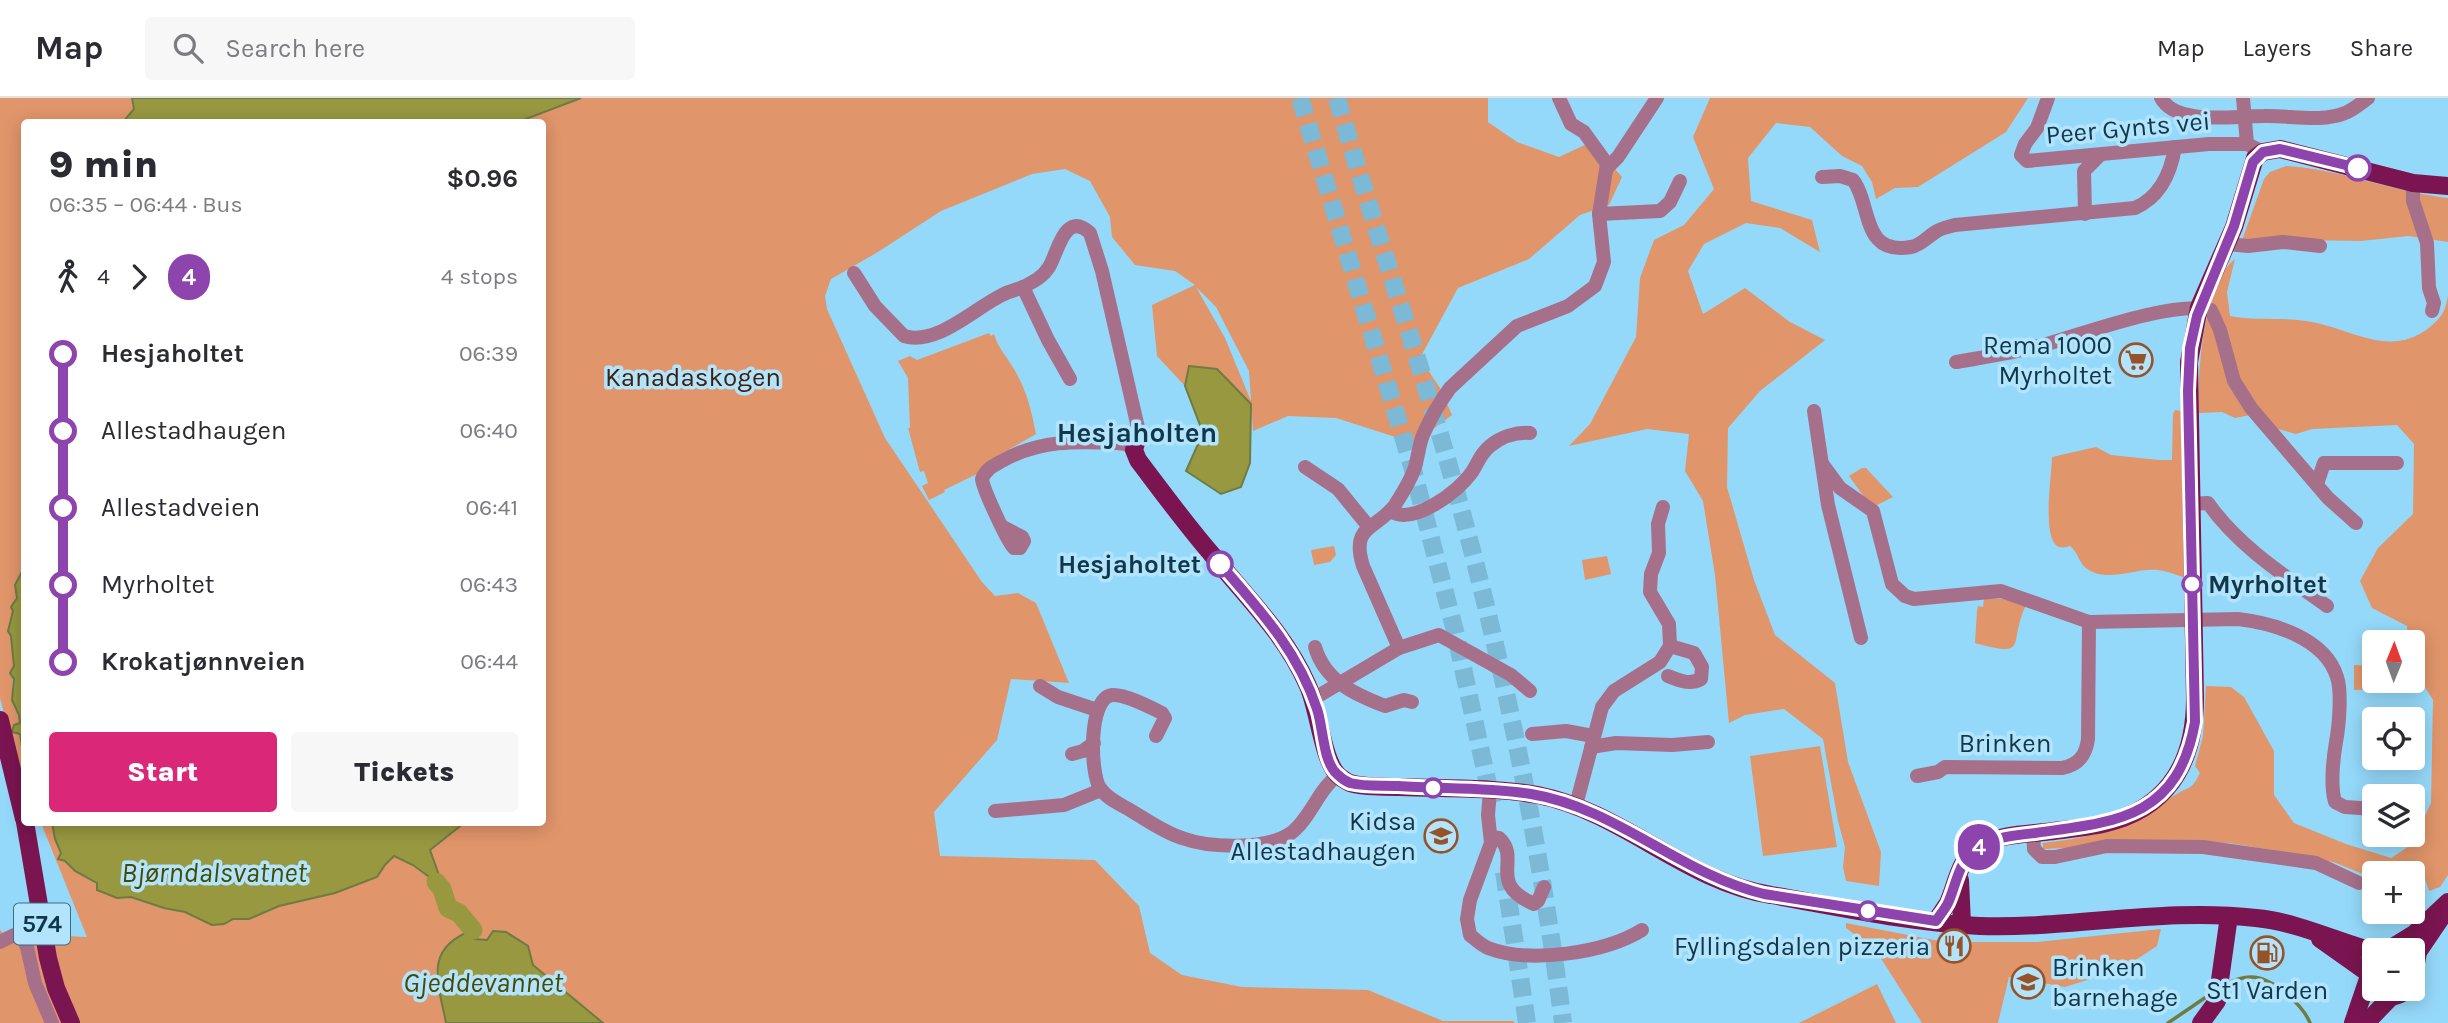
<!DOCTYPE html>
<html lang="en">
<head>
<meta charset="utf-8">
<style>
  body { margin:0; font-family:Karla,sans-serif; background:#f7f7f7; color:#2b2b33; height:100vh; display:flex; flex-direction:column; font-size:26px; white-space:nowrap }
  * { box-sizing:border-box; margin:0 }
  p { font-size:23px; color:#7c7c81 }
  .icon { flex:none; width:38px; height:38px; fill:none; stroke:currentColor; stroke-width:2; stroke-linecap:round; stroke-linejoin:round }
  .map { position:relative; flex:1; overflow:hidden }
  .sheet { position:absolute; left:21px; top:21px; width:525px; height:707px; display:flex; flex-direction:column; background:#fff; border-radius:7px; box-shadow:0 4px 18px #0003 }
  .sheet>* { flex:none }
  .badge { padding:0 14px; border-radius:23px; font-size:24px; line-height:46px }
  .needle { width:46px; rotate:1deg }
  .controls { position:absolute; left:2362px; top:532px; display:grid; gap:14px }
  .controls a { display:grid; place-items:center; width:63px; height:63px; border-radius:7px; background:#fff; box-shadow:0 4px 18px #0003; font-size:35px }
  .map>.badge { position:absolute; translate:-50% -50%; box-shadow:0 0 0 4px #fff }
  .legs { display:flex; align-items:center; gap:10px; height:77px; padding:0 28px; font-size:23px }
  .legs p { margin-inline-start:auto }
  .overview { display:flex; align-items:center; justify-content:space-between; height:119px; padding:0 28px }
  h1 { font-size:38px; font-weight:800; line-height:52px }
  .action { display:flex; gap:14px; margin-top:auto; padding:14px 28px }
  .action a { flex:1; height:80px; border-radius:7px; background:#db2777; color:#fff; font-size:28px; font-weight:800; line-height:80px; text-align:center }
  .action a+a { background:#f7f7f7; color:#2b2b33 }
  ul { padding:0 28px; list-style:none }
  li { display:flex; align-items:center; gap:24px; height:77px; font-size:26px }
  li i { display:grid; place-items:center; width:10px; height:100%; margin:0 9px; background:currentColor }
  li i::after { content:''; width:18px; height:18px; margin:-9px; border:5px solid; border-radius:50%; background:#fff }
  li p { margin-inline-start:auto }
  li:first-child i { background:linear-gradient(#0000 50%,currentColor 0) }
  li:last-child i { background:linear-gradient(currentColor 50%,#0000 0) }
  header { display:flex; align-items:center; gap:42px; box-sizing:border-box; height:98px; padding:0 35px; background:#fff; border-bottom:2px solid #e1e1e2 }
  header strong { font-size:33px }
  nav { display:flex; gap:38px; margin-inline-start:auto; font-size:24px }
  .search { width:490px; height:63px; background:#f7f7f7; display:flex; align-items:center; gap:18px; box-sizing:border-box; padding:0 24px; border-radius:7px; color:#7c7c81; font-size:26px }
  .map>svg:first-child { display:block }
  .green { fill:#e1956a; fill-rule:evenodd }
  .water { fill:#979840; stroke:#6f7b42; stroke-width:2 }
  .lines { fill:none; stroke-linecap:round; stroke-linejoin:round }
  .stream { stroke:#6f7b42; stroke-width:3.5 }
  .river { stroke:#979840; stroke-width:19 }
  .major-tunnel { stroke:#7bb9d6; stroke-width:18; stroke-dasharray:18 9; stroke-linecap:butt }
  .minor { stroke:#a7708a; stroke-width:14 }
  .major { stroke:#7a1551; stroke-width:18 }
  .line-1-casing { stroke:#fff; stroke-width:16 }
  .line-1 { stroke:#8e44ad; stroke-width:10 }
  .stop-1-dot { fill:#fff; stroke:#8e44ad; stroke-width:3.5 }
  .labels { text-anchor:middle; dominant-baseline:central; stroke-width:7; stroke-linejoin:round; paint-order:stroke }
  .shield { fill:#b2e4fd; stroke:#416b7e; stroke-width:2 }
  .shield-label { font-size:24px; font-weight:bold; fill:#113748 }
  .street-label { font-size:26px; fill:#113748; stroke:#b2e4fd }
  .poi-label { font-size:26px; fill:#113748; stroke:#b2e4fd; text-anchor:end }
  .park-label { font-size:26px; fill:#40210e; stroke:#b2e4fd }
  .stop-label { font-size:26px; font-weight:bold; fill:#113748; stroke:#b2e4fd; text-anchor:end }
  .neighbourhood-label { font-size:28px; font-weight:bold; fill:#113748; stroke:#b2e4fd }
  .water-label { font-size:28px; font-style:italic; fill:#494901; stroke:#b2e4fd }
</style>
</head>
<body>
<header>
<strong>Map</strong>
<div class="search"><svg class="icon" aria-label="search" viewBox="0 0 24 24"><circle cx="10" cy="10" r="6"/><path d="M15 15l6 6"/></svg>Search here</div>
<nav><a>Map</a><a>Layers</a><a>Share</a></nav>
</header>
<div class="map">
<svg width="2448" height="925" viewBox="0 0 2448 925">
  <rect width="100%" height="100%" fill="#95d9fa"/>
  <g class="green">
    <path d="M0,0H132L134,11L123,24H24V470L15,487L17,500L11,509L13,513L8,533C19,553 11,578 12,600C13,609 19,616 20,626L14,627C26,644 24,663 24,682L13,652L0,600Z"/>
    <path d="M581,0H1488V24L1517,44L1559,59L1591,44L1622,79L1609,107L1580,117L1529,161L1458,190L1420,260L1440,290L1452,317L1414,345L1336,320L1288,318L1253,333L1251,305L1189,268L1185,288L1157,258L1152,207L1195,187L1175,173L1135,167L1112,139L1110,119L1090,83L1065,71L1032,76L941,113L878,154L831,181L825,198L827,211L885,340L982,484L995,498L1018,495L1036,505L1069,585L1011,581L997,642L934,714L940,758L1095,762L1139,808L1150,855L1182,877L1242,889L1368,892L1443,923H1513L1515,925H603C572,899 515,844 475,841L473,833L436,874L446,925H0V832L3,835L87,839L41,725H52C54,730 53,736 55,741C63,772 93,782 117,800L131,799L224,826L233,821H249L279,808L335,795L377,779L385,767L394,758L413,767L433,781L438,773L430,752L464,725L542,724V24H518ZM1196,189L1216,209L1249,273L1251,303L1225,240Z"/>
    <path d="M1710,0H2028L2006,34L1918,89L1895,90L1876,101L1872,84L1862,68L1842,58L1810,29L1776,25L1748,60L1751,103L1812,122L1820,154L1780,130L1746,125L1704,146L1688,173L1703,216L1745,190L1790,224L1825,242L1760,293L1728,330L1727,389L1754,482L1775,537L1835,585L1848,664L1881,754L1879,788L1846,783L1843,769L1845,749L1838,723L1823,641L1784,611L1745,617L1729,625L1715,477L1703,403L1685,373L1689,336L1647,331L1569,348L1590,326L1636,239L1640,180L1654,142L1684,127L1714,91L1693,39Z"/>
    <path d="M2286,68C2341,71 2393,94 2448,100V144L2408,138L2361,143L2298,142L2241,145L2264,81L2270,74Z"/>
    <path d="M2235,161L2227,194L2230,218C2255,223 2280,219 2306,223C2350,229 2389,262 2430,229C2442,219 2446,212 2448,197V777L2440,789L2429,793L2422,772L2375,775V778L2370,779L2336,765L2308,758L2230,745L2202,744L2043,751V745C2076,741 2109,736 2140,720C2153,713 2164,703 2177,696C2191,687 2191,693 2200,675L2195,668L2203,638L2206,588L2231,589L2244,599L2274,653V697L2294,725L2346,746L2391,760L2411,747L2431,705L2433,602L2413,570V544H2408L2407,528L2372,510L2360,483L2378,450L2413,416L2414,346L2397,327L2312,331L2296,336L2278,331L2261,315L2235,320L2222,314L2199,315C2197,277 2203,186 2235,161Z"/>
    <path d="M989,235L991,238L994,236C998,250 1007,259 1014,271C1027,293 1031,311 1036,336L1001,356L977,376L944,392L945,394L929,402L922,388L928,385L924,373L920,374L908,330H910L908,280L898,263L910,258L917,262Z"/>
    <path d="M2175,312L2181,313L2186,480C2177,477 2167,473 2158,472C2136,469 2106,486 2086,470C2079,465 2078,454 2070,448C2067,449 2062,450 2059,449C2041,442 2052,376 2052,359L2096,349L2111,357L2159,362H2172L2173,316Z"/>
    <path d="M1862,370H1866L1893,399L1877,407L1867,403L1849,378Z"/>
    <path d="M1334,448L1336,457L1330,464L1314,467L1311,452Z"/>
    <path d="M1607,458L1611,476L1585,482L1582,462Z"/>
    <path d="M1984,500L2005,501L2026,507C2007,547 2031,560 1975,545L1977,513L1978,508L1983,509Z"/>
    <path d="M2354,567L2375,568V583H2393L2392,591L2354,592Z"/>
    <path d="M1820,648L1837,749L1763,758L1750,658Z"/>
    <path d="M1846,825L1944,844H2037L2161,831L2157,848L2122,871L2065,889L2009,879L1998,925H1922L1875,851L1846,830Z"/>
    <path d="M1877,886L1896,925H1799Z"/>
  </g>
  <g class="water">
    <path d="M132,0H581L518,24H123L134,11Z"/>
    <path d="M1189,268L1217,271L1251,306L1250,365L1241,389L1221,396L1186,373L1203,335L1185,288Z"/>
    <path d="M24,470V661L20,636L12,634L14,627L20,625L19,617L12,602L14,581L10,575L14,568L11,538L8,533L13,513L11,509L17,500L15,487Z"/>
    <path d="M52,725V724L464,725L430,752L440,780L436,784L413,767L394,758L385,767L377,779L335,795L279,808L249,821H233L224,826L212,827L185,814L164,810L131,799L117,800L97,792V785L75,773L65,763L58,761L61,755L55,741Z"/>
    <path d="M473,832L475,841L487,842L493,833L506,834L528,848L533,867L603,925H446C438,884 423,850 473,832Z"/>
  </g>
  <g class="lines">
    <g class="stream">
      <path d="M2225,887C2232,883 2242,879 2251,879C2272,879 2303,907 2310,925"/>
      <path d="M2168,925L2212,895"/>
    </g>
    <path class="river" d="M436,784L442,791L448,810L459,815L473,832"/>
    <g class="major-tunnel">
      <path d="M1300,0L1412,368L1455,533L1492,705"/>
      <path d="M1337,0C1373,126 1416,249 1451,375C1502,555 1539,740 1563,925"/>
      <path d="M1504,774L1527,925"/>
    </g>
    <g class="minor">
      <path d="M2048,0L2037,30L2025,46L2021,57L2027,63L2209,46H2247L2263,54"/>
      <path d="M2161,0C2167,11 2180,16 2193,18C2216,22 2240,18 2264,18C2289,17 2321,25 2345,15C2353,12 2361,5 2368,0"/>
      <path d="M2243,0L2247,46"/>
      <path d="M1607,70L1618,59L1657,0"/>
      <path d="M1822,79L1840,78L1853,82C1872,107 1861,158 1911,149C1921,147 1926,140 1934,135C1940,130 1948,129 1955,127L2135,110C2160,99 2171,74 2175,49"/>
      <path d="M2413,85V103L2427,145L2429,190L2434,205L2432,213"/>
      <path d="M1599,116L1660,113L1670,104L1680,83"/>
      <path d="M2085,116L2084,73L2100,57"/>
      <path d="M2227,146L2248,148L2283,144L2320,148"/>
      <path d="M854,175L875,208L904,238C937,248 975,210 1002,197C1009,193 1016,192 1023,189L1048,242L1070,281"/>
      <path d="M1023,189C1033,184 1043,179 1049,169C1058,155 1064,112 1090,135L1102,173L1139,334"/>
      <path d="M1956,264C1986,259 2017,254 2047,246C2085,235 2175,202 2211,212L2220,232L2234,283L2251,310L2328,400L2356,425"/>
      <path d="M1814,313L1828,407L1861,540"/>
      <path d="M1823,367L1840,390L1873,413L1892,486L1905,498L1914,501L2001,493L2089,524L2238,521C2273,525 2325,540 2337,579C2342,594 2339,628 2336,644C2333,662 2330,686 2335,704L2345,709L2375,711"/>
      <path d="M1305,369L1338,391L1369,429"/>
      <path d="M2317,386L2324,365H2397"/>
      <path d="M2190,406L2208,405C2238,448 2285,478 2327,508"/>
      <path d="M1390,413C1413,428 1458,394 1472,374C1478,365 1480,356 1490,348C1501,339 1516,334 1530,335"/>
      <path d="M1003,429L1022,439L1024,443L1020,450H1014C1008,445 983,391 982,381C986,371 993,368 1002,363C1039,342 1076,343 1117,345L1126,346L1134,352"/>
      <path d="M1315,549C1325,583 1354,596 1385,608L1404,602L1412,604"/>
      <path d="M1399,550L1439,537L1511,577L1530,593"/>
      <path d="M1668,578C1680,583 1690,587 1701,581L1702,569L1694,555L1670,548"/>
      <path d="M1040,588L1058,599L1097,612"/>
      <path d="M1313,601L1399,550L1363,468C1350,426 1377,432 1395,407C1402,396 1411,382 1415,369C1418,359 1419,347 1423,337C1430,321 1439,305 1450,290L1517,228L1568,208L1595,188L1604,164L1599,116L1607,66L1584,34L1571,26L1559,0"/>
      <path d="M1532,636L1566,633L1593,638"/>
      <path d="M1156,638L1165,620L1162,615C1150,609 1125,596 1112,597C1088,600 1090,675 1100,690C1107,701 1120,706 1130,712C1147,722 1163,734 1182,740C1209,750 1267,752 1291,735C1310,721 1318,692 1338,677"/>
      <path d="M1591,649L1616,645L1672,647L1708,644"/>
      <path d="M1072,656L1083,653L1094,645"/>
      <path d="M1917,678L1938,674L1945,669L2062,670C2079,667 2086,657 2088,641L2089,524"/>
      <path d="M1490,693L1488,717L1491,745L1470,802L1467,821L1470,837C1476,842 1481,847 1488,850C1529,866 1605,855 1642,832"/>
      <path d="M1576,707L1602,609L1614,593L1660,564L1670,548L1669,526L1650,494L1651,476L1659,455L1658,426L1663,409"/>
      <path d="M995,713L1064,707L1101,692"/>
      <path d="M2033,735L2034,751L2042,759H2055L2107,748L2203,749L2316,765L2359,785"/>
      <path d="M1491,739L1499,740C1522,761 1486,785 1534,806L1538,803L1544,789"/>
      <path d="M0,844L14,837L23,841L27,849L35,885L52,925"/>
    </g>
    <g class="major">
      <path d="M1139,334L1134,352L1138,362C1163,395 1187,428 1214,459C1248,501 1286,537 1308,588C1318,610 1323,663 1338,677C1340,679 1346,683 1350,685C1365,690 1384,688 1400,689C1446,691 1494,689 1538,697C1623,714 1686,784 1771,797C1839,809 1911,825 1980,828C2072,831 2164,809 2256,820C2297,824 2336,843 2375,854"/>
      <path d="M0,622L24,721"/>
      <path d="M25,724L48,860L56,890L71,925"/>
      <path d="M1960,782L1962,826"/>
      <path d="M1936,823C1940,817 1944,811 1948,805C1957,785 1958,763 1978,749C1996,737 2024,736 2045,734C2068,731 2092,730 2114,723C2173,705 2195,658 2195,600L2189,264L2199,209L2234,129L2255,60L2263,54L2280,51L2413,85L2448,88"/>
      <path d="M2320,841L2368,875"/>
      <path d="M2388,852L2414,836L2448,804"/>
      <path d="M2375,859L2368,875C2370,897 2392,906 2408,891"/>
      <path d="M2414,876L2418,854L2441,820"/>
      <path d="M2201,925L2217,903L2229,818"/>
      <path d="M2353,925L2368,881"/>
      <path d="M2366,925L2391,899"/>
    </g>
  </g>
  <g class="lines">
    <defs>
      <path id="line-1" d="M1220,466C1259,511 1298,553 1317,611C1323,628 1323,664 1337,676C1341,680 1345,683 1350,685C1366,689 1382,687 1398,688C1440,691 1490,689 1531,696C1617,710 1680,776 1764,796L1936,823C1940,817 1945,811 1948,805C1957,785 1958,763 1978,749C1994,739 2017,737 2035,735C2117,724 2178,720 2195,624L2188,293L2190,250L2197,218L2234,128L2253,64L2263,54L2280,51L2358,70"/>
    </defs>
    <use href="#line-1" class="line-1-casing"/>
    <use href="#line-1" class="line-1"/>
  </g>
  <defs>
    <symbol id="supermarket-ring" viewBox="-11 -11 22 22"><circle r="9.5" fill="#b2e4fd" stroke="#985228" stroke-width="1.5"/><path d="M-6-5.5h2.5l.6 2H6L4.5 2H-2.5L-4.4-4H-6ZM-1.5 3.2a1.3 1.3 0 1 0 .1 0ZM3 3.2a1.3 1.3 0 1 0 .1 0Z" fill="#985228"/></symbol>
    <symbol id="school-ring" viewBox="-11 -11 22 22"><circle r="9.5" fill="#b2e4fd" stroke="#985228" stroke-width="1.5"/><path d="M0-5L7-2L0 1L-7-2ZM-4 1L0 2.5L4 1V4Q0 6-4 4Z" fill="#985228"/></symbol>
    <symbol id="restaurant-ring" viewBox="-11 -11 22 22"><circle r="9.5" fill="#b2e4fd" stroke="#985228" stroke-width="1.5"/><path d="M-5-6h1v4h1v-4h1v4h1v-4h1v5L-1.5 .5V6h-2V.5L-5-1ZM5-6V6H3V1.5H1.5Q1.5-4 5-6Z" fill="#985228"/></symbol>
    <symbol id="fuel-ring" viewBox="-11 -11 22 22"><circle r="9.5" fill="#b2e4fd" stroke="#985228" stroke-width="1.5"/><path d="M-5.5-6h7V0h2V4h1.3V-2.5L3-4.5l.8-.8L6-3V5H2.5V1h-1V6h-7ZM-4.2-4.7v3.2H.2V-4.7Z" fill="#985228"/></symbol>
  </defs>
  <g fill-rule="evenodd">
    <use href="#supermarket-ring" x="2117" y="243" width="38" height="38"/>
    <use href="#school-ring" x="1422" y="719" width="38" height="38"/>
    <use href="#restaurant-ring" x="1935" y="829" width="38" height="38"/>
    <use href="#fuel-ring" x="2248" y="836" width="38" height="38"/>
    <use href="#school-ring" x="2009" y="865" width="38" height="38"/>
  </g>
  <g class="stop-1-dot">
    <circle cx="2358" cy="70" r="12"/>
    <circle cx="1220" cy="466" r="12"/>
    <circle cx="2192" cy="486" r="9"/>
    <circle cx="1433" cy="690" r="9"/>
    <circle cx="1868" cy="813" r="9"/>
  </g>
  <g class="labels">
    <rect class="shield" x="14" y="805.5" width="56" height="41" rx="5"/>
    <g class="shield-label">
      <text x="42" y="826">574</text>
    </g>
    <g class="street-label">
      <text transform="translate(2128 30) rotate(-5)">Peer Gynts vei</text>
      <text x="2005" y="645">Brinken</text>
    </g>
    <g class="poi-label">
      <text x="2112" y="247">Rema 1000<tspan x="2112" dy="30">Myrholtet</tspan></text>
      <text x="1416" y="723">Kidsa<tspan x="1416" dy="30">Allestadhaugen</tspan></text>
      <text x="1930" y="848">Fyllingsdalen pizzeria</text>
      <text x="2052" y="869" text-anchor="start">Brinken<tspan x="2052" dy="30">barnehage</tspan></text>
      <text x="2267" y="892" text-anchor="middle">St1 Varden</text>
    </g>
    <g class="park-label">
      <text x="693" y="279">Kanadaskogen</text>
    </g>
    <g class="stop-label">
      <text x="1201" y="466">Hesjaholtet</text>
      <text x="2208" y="486" text-anchor="start">Myrholtet</text>
    </g>
    <g class="neighbourhood-label">
      <text x="1137" y="334">Hesjaholten</text>
    </g>
    <g class="water-label">
      <text x="214" y="774">Bjørndalsvatnet</text>
      <text x="483" y="884">Gjeddevannet</text>
    </g>
  </g>
</svg>
<div class="controls">
<a><svg class="needle" viewBox="-14 -14 28 28"><path d="M0-13l5 13h-10z" fill="#e53935"/><path d="M0 13l5-13h-10z" fill="#7c7c81"/></svg></a>
<a><svg class="icon" aria-label="locate" viewBox="0 0 24 24"><circle cx="12" cy="12" r="6"/><path d="M12 2v4M12 18v4M2 12h4M18 12h4"/></svg></a>
<a><svg class="icon" aria-label="layers" viewBox="0 0 24 24"><path d="M12 4l9 5-9 5-9-5zM3 14l9 5 9-5"/></svg></a>
<a>+</a>
<a>−</a>
</div>
<b class="badge" style="left:1979px;top:749px;background:#8e44ad;color:#fff">4</b>
<section class="sheet">
<div class="overview"><div><h1>9 min</h1><p>06:35 – 06:44 · Bus</p></div><b>$0.96</b></div>
<div class="legs"><svg class="icon" aria-label="walk" viewBox="0 0 24 24"><circle cx="13" cy="4" r="2"/><path d="M13 8l-2 6 4 7M11 14l-3 7M7 12l3-4h3l4 4"/></svg>4<svg class="icon" aria-label="forward" viewBox="0 0 24 24"><path d="M9 5l7 7-7 7"/></svg><b class="badge" style="background:#8e44ad;color:#fff">4</b><p>4 stops</p></div>
<ul>
<li><i style="color:#8e44ad"></i><b>Hesjaholtet</b><p>06:39</p></li>
<li><i style="color:#8e44ad"></i><span>Allestadhaugen</span><p>06:40</p></li>
<li><i style="color:#8e44ad"></i><span>Allestadveien</span><p>06:41</p></li>
<li><i style="color:#8e44ad"></i><span>Myrholtet</span><p>06:43</p></li>
<li><i style="color:#8e44ad"></i><b>Krokatjønnveien</b><p>06:44</p></li>
</ul>
<div class="action"><a>Start</a><a>Tickets</a></div>
</section>
</div>
</body>
</html>
